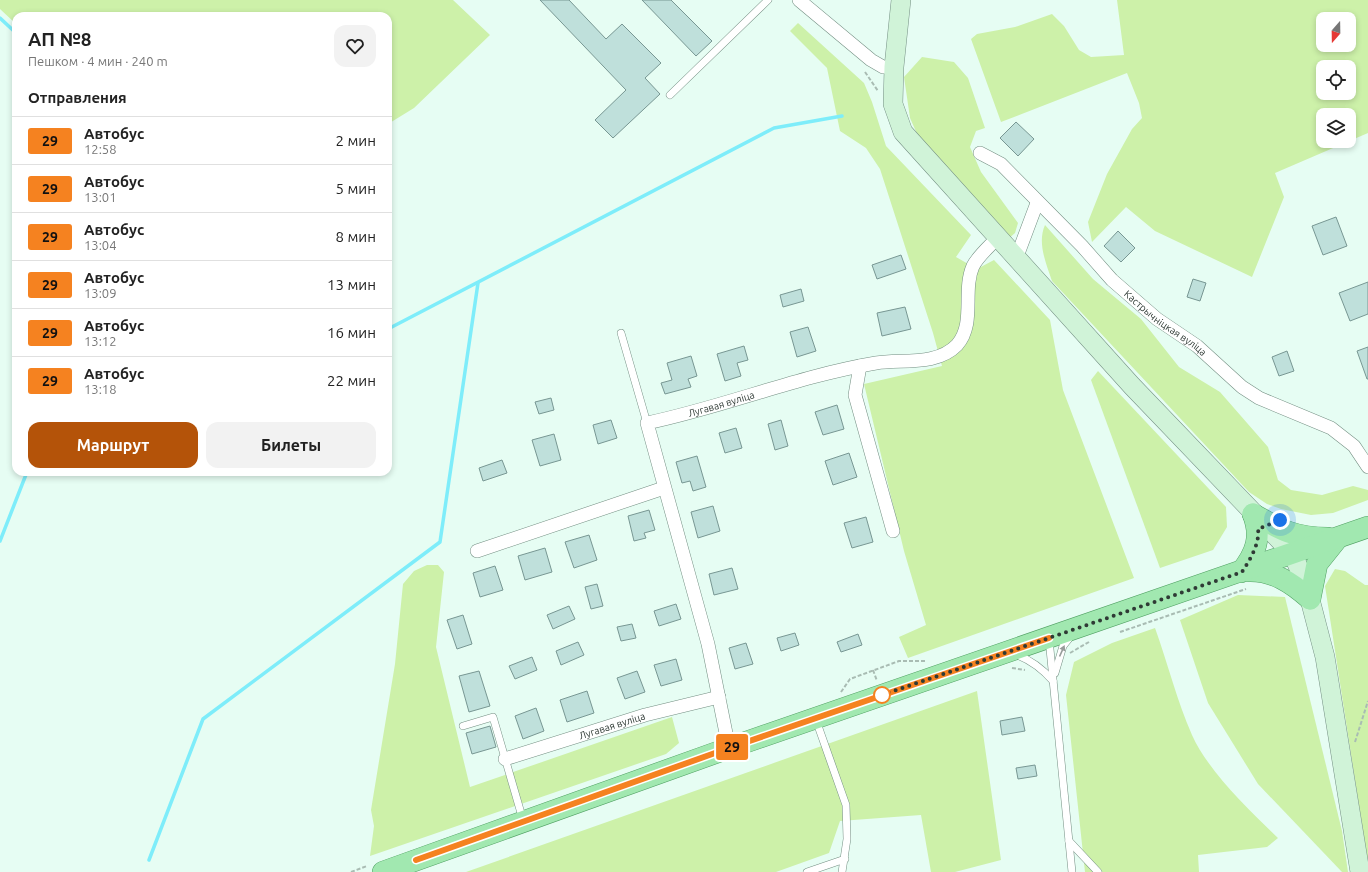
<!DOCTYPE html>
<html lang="ru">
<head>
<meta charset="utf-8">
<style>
  body { margin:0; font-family:Ubuntu,sans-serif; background:#f2f2f2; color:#222; height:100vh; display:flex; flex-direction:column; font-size:15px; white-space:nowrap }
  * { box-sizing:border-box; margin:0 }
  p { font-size:13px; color:#767676 }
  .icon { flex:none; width:22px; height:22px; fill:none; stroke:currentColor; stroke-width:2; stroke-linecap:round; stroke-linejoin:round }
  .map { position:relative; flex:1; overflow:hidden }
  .details { position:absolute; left:12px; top:12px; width:380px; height:464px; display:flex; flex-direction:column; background:#fff; border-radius:12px; box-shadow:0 2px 6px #0003 }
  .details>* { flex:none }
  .badge { padding:0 8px; border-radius:3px; font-size:14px; line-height:26px }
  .needle { width:26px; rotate:200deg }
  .fabs { position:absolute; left:1316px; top:12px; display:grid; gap:8px }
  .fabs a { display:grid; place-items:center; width:40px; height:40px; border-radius:8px; background:#fff; box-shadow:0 2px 6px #0003; font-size:20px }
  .you { position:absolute; width:20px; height:20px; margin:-10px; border:3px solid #fff; border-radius:50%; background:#1a73e8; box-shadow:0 0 0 6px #1a73e833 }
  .map>.badge { position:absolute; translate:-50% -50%; box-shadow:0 0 0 2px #fff }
  h2 { padding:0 16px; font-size:15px; line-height:36px }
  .round { display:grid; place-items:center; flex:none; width:42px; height:42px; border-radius:12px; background:#f2f2f2 }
  .head { display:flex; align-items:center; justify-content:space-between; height:68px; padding:0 16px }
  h1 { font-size:19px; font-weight:700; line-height:30px }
  .primary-button { display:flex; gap:8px; margin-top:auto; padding:8px 16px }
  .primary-button a { flex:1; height:46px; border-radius:12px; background:#b45309; color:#fff; font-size:16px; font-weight:700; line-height:46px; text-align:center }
  .primary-button a+a { background:#f2f2f2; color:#222 }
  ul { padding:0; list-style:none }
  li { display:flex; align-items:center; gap:12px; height:48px; padding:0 16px; border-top:1px solid #e0e0e0 }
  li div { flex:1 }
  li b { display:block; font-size:15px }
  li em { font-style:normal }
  li .badge { min-width:44px; font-weight:700; text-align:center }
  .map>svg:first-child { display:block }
  .green { fill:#cdf1a9; fill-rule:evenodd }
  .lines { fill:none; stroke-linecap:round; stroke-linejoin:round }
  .stream { stroke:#7eedfa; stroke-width:3.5 }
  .building { fill:#bfe0db; stroke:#789793 }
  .lane-casing { stroke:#748f83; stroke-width:8 }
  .street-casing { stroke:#748f83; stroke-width:14 }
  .secondary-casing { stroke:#748f83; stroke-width:20 }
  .primary-casing { stroke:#51a163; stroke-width:22 }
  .path { stroke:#a9bcb3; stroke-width:2; stroke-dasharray:4 2; stroke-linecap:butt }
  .lane { stroke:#fff; stroke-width:7 }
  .street { stroke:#fff; stroke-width:13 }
  .secondary { stroke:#d0f3d8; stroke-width:19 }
  .primary { stroke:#a1e8b0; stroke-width:21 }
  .oneway { fill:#979c9a }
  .line-casing { stroke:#fff; stroke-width:9 }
  .line { stroke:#f58220; stroke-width:6 }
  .walk { stroke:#2f3a35; stroke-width:4; stroke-dasharray:0 7.2 }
  .stop-dot { fill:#fff; stroke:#f58220; stroke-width:2 }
  .labels { text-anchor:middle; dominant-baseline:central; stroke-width:3; stroke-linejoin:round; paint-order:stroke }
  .street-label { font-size:10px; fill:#2f3a35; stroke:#fff }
</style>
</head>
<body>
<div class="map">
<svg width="1368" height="872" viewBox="0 0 1368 872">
  <rect width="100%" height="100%" fill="#e6fdf3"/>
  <g class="green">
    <path d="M0,0H453L490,35L414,108L388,124V16H16V24L0,9Z"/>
    <path d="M1117,0H1368V133L1275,173L1284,197L1252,277L1155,231L1126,207L1092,242L1088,222L1107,174L1132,129L1142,118L1139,103L1127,73L1001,122L971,39L977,34L1015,27L1052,14L1064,26L1079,50L1091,57L1124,55ZM1323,19H1349V45H1323ZM1323,67H1349V93H1323ZM1323,115H1349V141H1323Z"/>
    <path d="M798,23L864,83L872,102L886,146L971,235L956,257L977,269L994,260L1050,320L1063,390L1134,578L908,658L899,637L926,625L904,551L864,384L942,366L933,333L880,169L866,148L840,131L827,68L790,31Z"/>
    <path d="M922,57L954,62L968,78L985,128L976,131L970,147L981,172L1018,223L1015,233L1008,239L918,136L910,118L904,77Z"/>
    <path d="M1045,225L1093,279L1141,319L1179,367L1220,392L1268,447L1278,480L1291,490L1322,495L1353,486L1368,490V500L1333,513L1311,515L1281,509L1267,504L1249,492L1052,281C1046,263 1037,243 1045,225Z"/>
    <path d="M1098,371L1226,507L1227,527L1213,550L1160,568L1091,380Z"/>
    <path d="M427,565H438L444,572L436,647L470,787L672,717L679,743L666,754L370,856L374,826L371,810L395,664L403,584L414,571Z"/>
    <path d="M1335,569L1345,571L1365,585H1368V864L1325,586Z"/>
    <path d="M1238,595L1285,597L1342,831L1348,872H1342L1258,784L1208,703L1180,620Z"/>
    <path d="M1155,628C1168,664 1177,701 1192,735C1208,771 1250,811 1278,838L1267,847L1198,855L1199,872H1085L1066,695L1074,662L1112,643Z"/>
    <path d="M977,691L1001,860L955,872H931L921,815L840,821L829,853L776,872H466Z"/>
  </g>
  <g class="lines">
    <g class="stream">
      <path d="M0,18L16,33"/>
      <path d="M388,329L774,128L842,116"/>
      <path d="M0,541L27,472"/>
      <path d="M149,860L203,719L440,542L478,283"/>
    </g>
  </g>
  <g class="building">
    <path d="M540,0H569L606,39L622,24L661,63L645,78L660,94L613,138L595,120L626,90Z"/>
    <path d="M642,0H671L712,41L696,56Z"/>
    <path d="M1016,122L1034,139L1018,156L1000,138Z"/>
    <path d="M1336,217L1347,246L1323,255L1312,226Z"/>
    <path d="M1118,231L1135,248L1121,262L1104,246Z"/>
    <path d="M901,255L906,269L877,279L872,265Z"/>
    <path d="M1193,279L1206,283L1200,301L1187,297Z"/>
    <path d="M1368,282V314L1350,321L1339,293Z"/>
    <path d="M801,289L804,301L783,307L780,295Z"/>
    <path d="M905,307L911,329L882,336L877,313Z"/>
    <path d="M808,327L816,351L797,357L790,332Z"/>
    <path d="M744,346L748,360L737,363L741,376L725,381L717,354Z"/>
    <path d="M1368,347V379H1367L1357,351Z"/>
    <path d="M1287,351L1294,371L1279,376L1272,357Z"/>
    <path d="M691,356L697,376L688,379L691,387L665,394L661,383L672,380L667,363Z"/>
    <path d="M551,398L554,410L539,414L535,402Z"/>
    <path d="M837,405L844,429L823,435L815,412Z"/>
    <path d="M611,420L617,438L598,444L593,425Z"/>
    <path d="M781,420L788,446L775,450L768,424Z"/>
    <path d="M736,428L742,448L725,453L719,433Z"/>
    <path d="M554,434L561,460L540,466L532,440Z"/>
    <path d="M849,453L857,477L833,485L825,461Z"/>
    <path d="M697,456L706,487L693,491L690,481L682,483L676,462Z"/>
    <path d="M502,460L507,473L483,481L479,468Z"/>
    <path d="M713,506L720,531L698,538L691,512Z"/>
    <path d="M649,510L655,530L644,533L646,538L634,541L628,516Z"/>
    <path d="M866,517L873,542L852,548L844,523Z"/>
    <path d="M589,535L597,560L574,568L565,542Z"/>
    <path d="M545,548L552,572L525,580L518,556Z"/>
    <path d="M495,566L503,590L480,597L473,573Z"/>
    <path d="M732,568L738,589L714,595L709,574Z"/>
    <path d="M597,584L603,606L591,609L585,587Z"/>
    <path d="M676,604L681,619L659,626L654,611Z"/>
    <path d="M569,606L575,619L553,629L547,615Z"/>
    <path d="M463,615L472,644L457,649L447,620Z"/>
    <path d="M632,624L636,638L621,641L617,627Z"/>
    <path d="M795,633L799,645L781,651L777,638Z"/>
    <path d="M858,634L862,645L841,652L837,642Z"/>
    <path d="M578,642L584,655L561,665L556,651Z"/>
    <path d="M746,643L753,664L735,669L729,648Z"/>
    <path d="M532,657L537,670L515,679L509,666Z"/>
    <path d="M676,659L682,680L661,686L654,665Z"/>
    <path d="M479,671L490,706L469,712L459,676Z"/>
    <path d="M637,671L645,692L625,699L617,678Z"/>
    <path d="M587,691L594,713L567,722L560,700Z"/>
    <path d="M536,708L544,731L523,739L515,716Z"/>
    <path d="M1022,717L1025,731L1002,735L1000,721Z"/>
    <path d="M490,726L496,747L472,754L466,733Z"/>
    <path d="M1035,765L1037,776L1018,779L1016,768Z"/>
  </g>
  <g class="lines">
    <defs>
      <g id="lane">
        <path d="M670,95L768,0"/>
        <path d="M621,333L647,423"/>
        <path d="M1049,639L1072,872"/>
        <path d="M1015,654C1031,660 1042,668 1053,681"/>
        <path d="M1055,673L1063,646L1071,636"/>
        <path d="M816,720L846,805L847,839L842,872"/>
        <path d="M463,726L493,717L523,820"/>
        <path d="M1069,841L1098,872"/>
        <path d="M807,872L845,859"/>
      </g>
      <g id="street">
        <path d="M799,0L871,60L883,67H894"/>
        <path id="s1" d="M980,153L1001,164L1082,246L1112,280L1157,319L1197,346L1242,387L1259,398L1331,428L1354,446L1368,467"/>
        <path d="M1016,259L1037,203"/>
        <path d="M860,366L855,395L893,531"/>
        <path d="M477,551L664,488"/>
        <path id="s2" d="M729,748L708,644L647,423C724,407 798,376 876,363C902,359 937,366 957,345C976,323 962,291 973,266C978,256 990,246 997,238"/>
        <path id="s3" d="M505,759L645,715L719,697"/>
      </g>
      <path id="secondary" d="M901,0L894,67L893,104L903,132L1132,386L1293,554L1307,588L1325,657L1360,872"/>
      <g id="primary">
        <path d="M1253,514C1281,530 1295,538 1328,538"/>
        <path d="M1248,571C1273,570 1292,583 1310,599"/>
        <path d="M1241,572C1256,553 1262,537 1253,514"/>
        <path d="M1310,599L1317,564L1337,539"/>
        <path d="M383,872L729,748L1368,527"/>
      </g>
    </defs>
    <use href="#lane" class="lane-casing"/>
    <use href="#street" class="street-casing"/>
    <use href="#secondary" class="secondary-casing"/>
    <use href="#primary" class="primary-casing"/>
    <g class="path">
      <path d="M865,72L878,91"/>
      <path d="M1120,632L1246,589"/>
      <path d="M1070,653L1089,642"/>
      <path d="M1012,668L1025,670"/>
      <path d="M873,670L877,681"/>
      <path d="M841,692L850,679L899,661H927"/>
      <path d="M1355,742L1368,701"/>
      <path d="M351,872L367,866"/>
    </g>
    <use href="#lane" class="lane"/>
    <use href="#street" class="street"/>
    <use href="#secondary" class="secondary"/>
    <use href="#primary" class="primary"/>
  </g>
  <defs><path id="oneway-solid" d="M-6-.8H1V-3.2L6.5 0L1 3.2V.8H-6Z"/></defs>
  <use class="oneway" href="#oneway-solid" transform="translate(1062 651) rotate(-66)"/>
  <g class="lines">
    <defs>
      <path id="line" d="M416,860L729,748L1049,638"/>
    </defs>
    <use href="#line" class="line-casing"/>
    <use href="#line" class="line"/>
    <path class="walk" d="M882,695L1242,572C1250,560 1260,543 1258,529L1280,520"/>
  </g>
  <circle class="stop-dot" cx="882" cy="695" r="8"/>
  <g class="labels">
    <g class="street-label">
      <text stroke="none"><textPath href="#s1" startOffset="253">Кастрычніцкая вуліца</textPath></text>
      <text stroke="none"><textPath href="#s2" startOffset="412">Лугавая вуліца</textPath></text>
      <text stroke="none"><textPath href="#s3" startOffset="112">Лугавая вуліца</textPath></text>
    </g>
  </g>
</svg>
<div class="fabs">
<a><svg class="needle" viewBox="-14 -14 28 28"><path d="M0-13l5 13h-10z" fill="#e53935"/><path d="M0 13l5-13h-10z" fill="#767676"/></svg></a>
<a><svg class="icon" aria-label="locate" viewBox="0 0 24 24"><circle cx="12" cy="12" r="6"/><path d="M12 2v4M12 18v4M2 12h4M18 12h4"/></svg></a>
<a><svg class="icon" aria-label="layers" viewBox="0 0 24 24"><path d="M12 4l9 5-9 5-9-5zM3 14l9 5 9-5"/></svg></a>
</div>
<div class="you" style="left:1280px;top:520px"></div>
<b class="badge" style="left:732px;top:747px;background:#f58220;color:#111">29</b>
<section class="details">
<div class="head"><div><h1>АП №8</h1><p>Пешком · 4 мин · 240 m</p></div><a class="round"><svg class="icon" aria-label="heart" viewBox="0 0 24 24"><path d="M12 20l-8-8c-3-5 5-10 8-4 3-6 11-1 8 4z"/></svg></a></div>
<h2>Отправления</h2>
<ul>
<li><span class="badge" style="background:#f58220;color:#111">29</span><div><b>Автобус</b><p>12:58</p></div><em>2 мин</em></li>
<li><span class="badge" style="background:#f58220;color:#111">29</span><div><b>Автобус</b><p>13:01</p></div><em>5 мин</em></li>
<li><span class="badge" style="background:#f58220;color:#111">29</span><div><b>Автобус</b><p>13:04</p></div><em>8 мин</em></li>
<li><span class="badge" style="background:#f58220;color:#111">29</span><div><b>Автобус</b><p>13:09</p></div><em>13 мин</em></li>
<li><span class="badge" style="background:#f58220;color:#111">29</span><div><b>Автобус</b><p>13:12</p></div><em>16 мин</em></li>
<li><span class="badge" style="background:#f58220;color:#111">29</span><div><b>Автобус</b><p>13:18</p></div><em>22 мин</em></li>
</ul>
<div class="primary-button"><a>Маршрут</a><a>Билеты</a></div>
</section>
</div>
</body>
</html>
